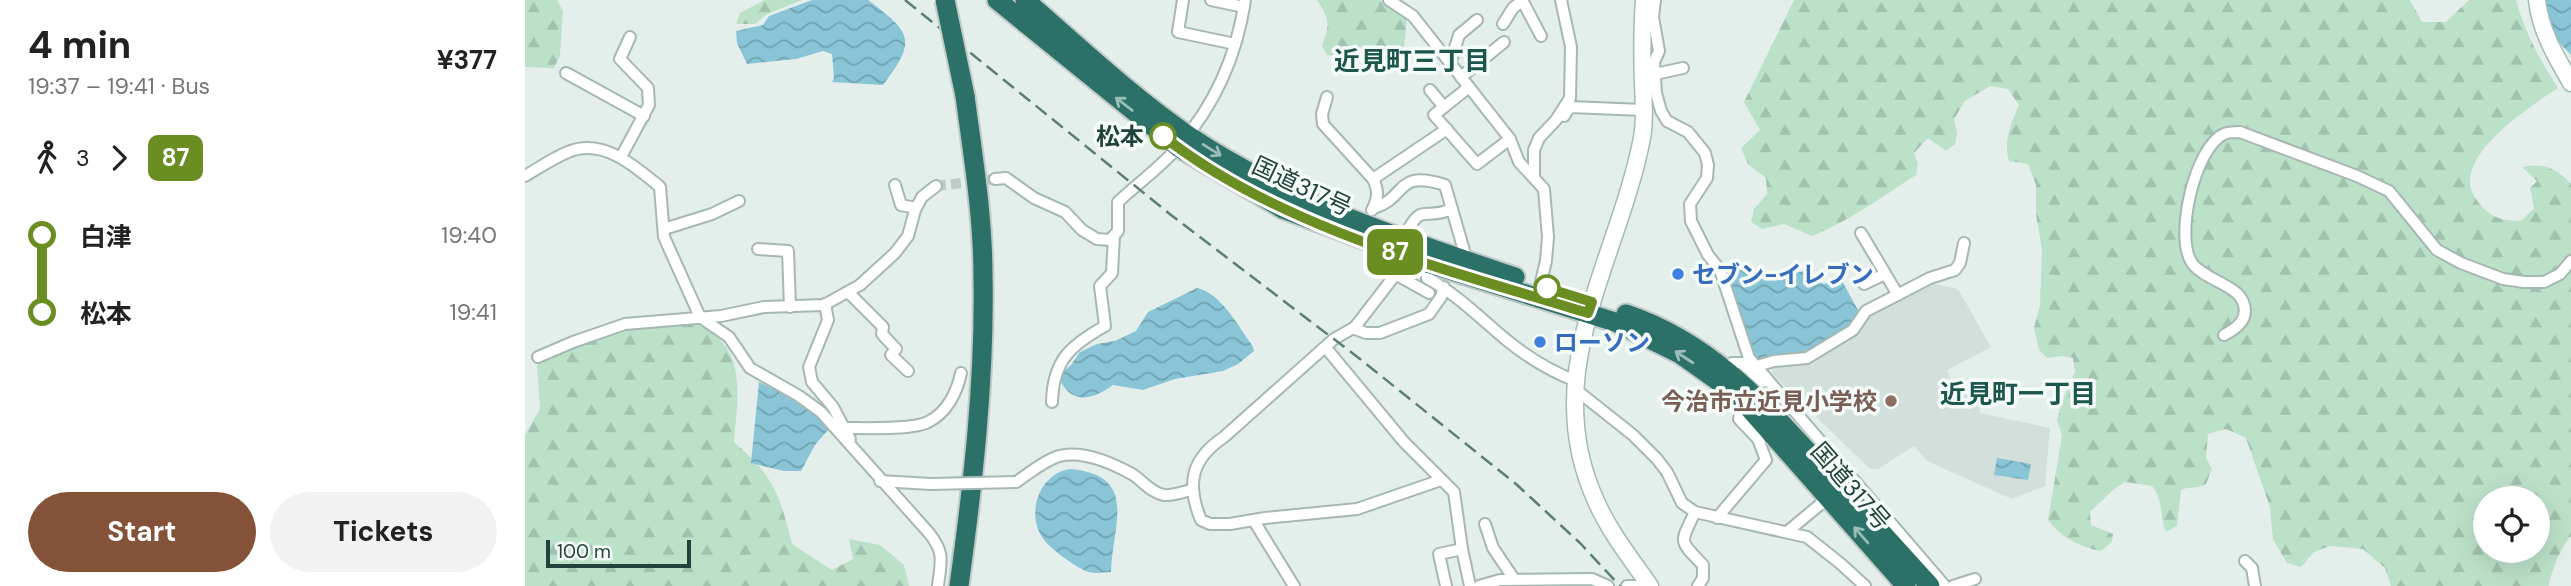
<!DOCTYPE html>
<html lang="en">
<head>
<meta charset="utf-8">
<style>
  body { margin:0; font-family:"DM Sans","Noto Sans JP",sans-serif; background:#f2f2f2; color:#222; height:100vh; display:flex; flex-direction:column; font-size:26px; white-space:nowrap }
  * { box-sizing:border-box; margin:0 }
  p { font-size:23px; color:#767676 }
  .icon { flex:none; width:38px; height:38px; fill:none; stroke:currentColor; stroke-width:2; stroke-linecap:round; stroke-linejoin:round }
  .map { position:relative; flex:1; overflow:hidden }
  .panel { display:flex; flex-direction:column; background:#fff; width:525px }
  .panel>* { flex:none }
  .badge { padding:0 14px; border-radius:10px; font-size:24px; line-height:46px }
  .buttons { position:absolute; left:1948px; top:486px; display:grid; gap:14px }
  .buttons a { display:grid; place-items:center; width:77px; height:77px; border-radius:50%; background:#fff; box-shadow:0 7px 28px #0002; font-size:35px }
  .scale { position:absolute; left:21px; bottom:18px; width:145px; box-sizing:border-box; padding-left:7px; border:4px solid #22423c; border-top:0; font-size:19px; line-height:24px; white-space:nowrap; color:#22423c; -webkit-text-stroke:5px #f5fbf8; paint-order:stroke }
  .map>.badge { position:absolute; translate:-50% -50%; box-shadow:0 0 0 4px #fff }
  .legs { display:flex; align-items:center; gap:10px; height:77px; padding:0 28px; font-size:23px }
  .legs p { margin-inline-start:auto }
  .headline { display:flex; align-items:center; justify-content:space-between; height:119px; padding:0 28px }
  h1 { font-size:38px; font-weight:700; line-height:52px }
  .primary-button { display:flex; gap:14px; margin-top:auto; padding:14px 28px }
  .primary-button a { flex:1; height:80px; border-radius:42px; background:#845139; color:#fff; font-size:28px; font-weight:700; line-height:80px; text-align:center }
  .primary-button a+a { background:#f2f2f2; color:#222 }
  ul { padding:0 28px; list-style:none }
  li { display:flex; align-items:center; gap:24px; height:77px; font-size:26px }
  li i { display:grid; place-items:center; width:10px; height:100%; margin:0 9px; background:currentColor }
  li i::after { content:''; width:18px; height:18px; margin:-9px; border:5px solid; border-radius:50%; background:#fff }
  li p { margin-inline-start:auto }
  li:first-child i { background:linear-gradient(#0000 50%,currentColor 0) }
  li:last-child i { background:linear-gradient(currentColor 50%,#0000 0) }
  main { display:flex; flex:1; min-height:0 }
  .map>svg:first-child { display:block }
  .built { fill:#d2dfda }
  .forest { fill:url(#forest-firs); fill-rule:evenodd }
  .water { fill:url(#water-waves) }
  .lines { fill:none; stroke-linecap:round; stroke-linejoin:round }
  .street-tunnel { stroke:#bdccc8; stroke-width:10; stroke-dasharray:10 5; stroke-linecap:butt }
  .street-casing { stroke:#a6b8b3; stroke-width:14 }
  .secondary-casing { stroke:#a2bbb4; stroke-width:19 }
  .highway-casing { stroke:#c1cac8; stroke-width:23 }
  .street { stroke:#fff; stroke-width:10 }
  .secondary { stroke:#fff; stroke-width:16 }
  .highway { stroke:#2b7168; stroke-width:19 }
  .rail { stroke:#5d7d77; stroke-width:2.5; stroke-dasharray:14 7; stroke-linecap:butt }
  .street-bridge-casing { stroke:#a6b8b3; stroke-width:14; stroke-linecap:butt }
  .highway-bridge-casing { stroke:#c1cac8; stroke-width:23; stroke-linecap:butt }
  .street-bridge { stroke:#fff; stroke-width:10 }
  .highway-bridge { stroke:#2b7168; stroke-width:19 }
  .oneway { stroke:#9abdb7 }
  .line-1-casing { stroke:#fff; stroke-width:16 }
  .line-1 { stroke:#6b8e23; stroke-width:10 }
  .stop-1-dot { fill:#fff; stroke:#6b8e23; stroke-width:3.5 }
  .shop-dot { fill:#3f7fe0; stroke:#f5fbf8; stroke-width:2.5 }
  .education-dot { fill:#8d6e63; stroke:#f5fbf8; stroke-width:2.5 }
  .labels { text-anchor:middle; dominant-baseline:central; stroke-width:7; stroke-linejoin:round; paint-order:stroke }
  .stop-label { font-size:24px; font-weight:bold; fill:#22423c; stroke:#f5fbf8; text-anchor:end }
  .street-label { font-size:24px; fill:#22423c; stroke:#f5fbf8 }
  .shop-label { font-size:24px; font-weight:bold; fill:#366cbe; stroke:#f5fbf8; text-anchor:start }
  .education-label { font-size:24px; font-weight:bold; fill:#785e54; stroke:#f5fbf8; text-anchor:end }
  .neighbourhood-label { font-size:26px; font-weight:bold; fill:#1c564c; stroke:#f5fbf8 }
</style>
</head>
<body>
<main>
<section class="panel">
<div class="headline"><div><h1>4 min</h1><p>19:37 – 19:41 · Bus</p></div><b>¥377</b></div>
<div class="legs"><svg class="icon" aria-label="walk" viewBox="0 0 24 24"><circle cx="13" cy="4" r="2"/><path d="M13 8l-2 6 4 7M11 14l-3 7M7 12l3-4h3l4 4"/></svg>3<svg class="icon" aria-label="forward" viewBox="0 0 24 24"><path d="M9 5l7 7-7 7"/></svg><b class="badge" style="background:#6b8e23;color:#fff">87</b></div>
<ul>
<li><i style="color:#6b8e23"></i><b>白津</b><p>19:40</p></li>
<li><i style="color:#6b8e23"></i><b>松本</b><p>19:41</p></li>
</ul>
<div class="primary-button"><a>Start</a><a>Tickets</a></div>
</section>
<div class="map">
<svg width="2046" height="586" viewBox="0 0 2046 586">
  <defs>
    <pattern id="forest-firs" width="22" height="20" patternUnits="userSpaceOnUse" patternTransform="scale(1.75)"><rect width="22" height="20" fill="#bce1c9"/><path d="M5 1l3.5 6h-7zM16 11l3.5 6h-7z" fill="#a1c2ae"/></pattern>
    <pattern id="water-waves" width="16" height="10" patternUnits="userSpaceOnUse" patternTransform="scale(1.75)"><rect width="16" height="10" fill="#89c5d7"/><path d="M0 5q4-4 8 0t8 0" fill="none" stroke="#70a2b0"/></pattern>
  </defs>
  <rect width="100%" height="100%" fill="#e4efeb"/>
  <path class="built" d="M1410,284L1433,289L1466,347L1422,370L1427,383L1459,390L1454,413L1525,428L1520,486L1487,499L1402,461L1389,446L1353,469H1345L1247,374L1249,366H1271L1334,334L1343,316Z"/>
  <g class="forest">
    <path d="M0,0H32L38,11L35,56L29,68L0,67Z"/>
    <path d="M240,0H277L242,14L230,24H211L215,13Z"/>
    <path d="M792,0H855L882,18L879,48L857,61L802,55L797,46C805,24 805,20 792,0Z"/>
    <path d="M1269,0H1885L1897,22H1921L1944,0H1991C2000,33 2015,60 2033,88C2006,106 1922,159 1951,199C1963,217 1976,221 1996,221L2009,208L2005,188L2012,181L1997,167C2018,162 2033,169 2046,184V536C2036,546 2026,572 2024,586H1866L1860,568L1838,549L1805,546L1789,552L1776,567L1762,563L1748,540L1745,507L1721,438L1701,429L1683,434L1681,458L1687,469L1681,484C1672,489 1665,486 1656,490L1652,526L1641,532C1634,514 1639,502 1627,486L1600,482L1589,489L1565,512L1566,525L1588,534L1587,542L1576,551C1556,548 1535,537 1523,520L1537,436L1532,420L1538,399L1550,372L1548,358L1537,356L1522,358L1514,350L1509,328L1515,305L1517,250L1511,215V185L1503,164L1484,161C1478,142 1486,123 1494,105L1483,89L1465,86L1440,101L1429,119L1432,133L1430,144L1421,151L1403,138L1389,153L1393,164L1391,175C1357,197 1324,221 1287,236L1259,224L1237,229L1226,222L1229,209L1242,194L1241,178L1223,164L1216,148L1235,130L1219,102ZM1960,499H2012V551H1960Z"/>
    <path d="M162,316C173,324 187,332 197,342C220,367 211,412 209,442C250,478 254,493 267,544L307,570L328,559L324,539L355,545L379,565L384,586H0V435L15,409L12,365L27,344L101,320Z"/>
  </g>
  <g class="water">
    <path d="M287,0H343C387,33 392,40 358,85L307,82L309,78L307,54L298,51L271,59L222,64L212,43L211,31L238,25L244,16Z"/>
    <path d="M2018,0H2046V55L2028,36Z"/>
    <path d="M1220,264C1246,278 1260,276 1287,269L1285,278L1299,284L1316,279L1334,312L1322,326L1287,349L1275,354L1253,355L1231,360L1205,286V275L1219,268Z"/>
    <path d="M672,288C696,293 713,326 727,345L729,351L713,364L698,371L650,379L618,390L588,385C566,401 545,405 533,376L546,365L555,352L572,344L590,341L611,331L623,312Z"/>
    <path d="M234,382C259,394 289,405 303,430L290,445L276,471H259L226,463Z"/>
    <path d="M1472,458L1506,464L1503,480L1469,475Z"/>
    <path d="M545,469C615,475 587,526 586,572C579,572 570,574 564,572C553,569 527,550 520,541C499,516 514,473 545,469Z"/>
  </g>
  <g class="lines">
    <path class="street-tunnel" d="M411,186L470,179"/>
    <defs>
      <g id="street">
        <path d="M658,0L653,32L710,44"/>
        <path d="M686,0L719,7"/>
        <path d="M864,0L888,16L985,139L994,162L1019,189L1023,237L1021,261L1015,286"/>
        <path d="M997,0L1016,36"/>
        <path d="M1130,0L1128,17L1134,51L1129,62L1131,93L1136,111L1142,121L1163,132L1180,153L1183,165L1182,178L1165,204L1166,221L1183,255L1195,270L1224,358L1420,586"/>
        <path d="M978,24L988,8L998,0"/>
        <path d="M925,64L934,35L952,20"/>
        <path d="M41,73L119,116"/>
        <path d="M1130,74L1158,68"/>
        <path d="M936,77L979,42"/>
        <path d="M944,87L909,115L952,164L985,139"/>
        <path d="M905,90L919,107"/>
        <path d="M802,97L797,114L798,124L848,179C854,191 853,199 847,210"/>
        <path d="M1039,116L1045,107L1118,110"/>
        <path d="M96,157L124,105L123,88L95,59L105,37"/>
        <path d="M0,176C14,168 28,158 43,152C78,137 111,167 135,187L139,237L175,317L204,337L225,368L274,396L296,412L404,533C420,553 416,561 413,586"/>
        <path d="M1009,176V150L1014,138L1031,120L1045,98L1046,47L1036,0"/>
        <path d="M470,179L481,178L509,198L540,212L557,230L572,239L585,240L593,231V202C612,184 636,167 653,147C689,106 712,55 720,0"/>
        <path d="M848,179L922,129"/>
        <path d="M370,185L376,205L391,208"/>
        <path d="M849,208C883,197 870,169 920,185L942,261"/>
        <path d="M139,229L187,214L214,201"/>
        <path d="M1336,233L1373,295"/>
        <path d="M878,239C898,199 897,222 927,209"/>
        <path d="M233,249L263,251L265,307"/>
        <path d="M884,257L830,327L809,339L699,437C666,459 661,484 676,520L685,524H705L740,518L832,509L916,480"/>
        <path d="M905,264L902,278C933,295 957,320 984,342C1004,358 1027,372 1051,381"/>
        <path d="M870,274L904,293"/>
        <path d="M1339,284L1360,274"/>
        <path d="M323,292L358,327L357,334L371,349L366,355L383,371"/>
        <path d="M300,304L303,320L284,367L287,382L308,407L325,439"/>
        <path d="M830,327V329L841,333H855L904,314L916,297L919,287"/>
        <path d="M1699,335C1711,329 1725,319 1718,302C1712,285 1678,279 1667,263C1649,237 1670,147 1699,134C1703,132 1711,132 1715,132L1832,176L1864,191L1912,250L1936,263L1978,279L1999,282H2019L2035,274L2046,261"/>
        <path d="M801,348L879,442L929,492L937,549L945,586"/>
        <path d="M13,357L48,342L100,324L196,316L239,307L299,305L335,285L370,253L383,236L390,210L397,197L411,186"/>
        <path d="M1232,366L1249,361L1282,358L1328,330L1341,311L1405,278L1430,270L1435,263L1439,243"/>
        <path d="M1200,373L1207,363H1217L1238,382"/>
        <path d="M1050,389L1108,435L1132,459L1142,472L1157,503L1170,512L1282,537L1316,564L1340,586"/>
        <path d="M527,402C528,360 546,345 580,326L575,286L587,273L589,236"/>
        <path d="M320,428C338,428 388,430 403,422C422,413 432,392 436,373"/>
        <path d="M355,481L406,484"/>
        <path d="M491,482C505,473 518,461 534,456C557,450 587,463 607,474C617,480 626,493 639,495C647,496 658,492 666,490"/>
        <path d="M1170,512C1155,544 1153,539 1178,565V578L1173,586"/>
        <path d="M1192,518L1241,460L1233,439L1214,419L1215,415L1226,407"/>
        <path d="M729,521L769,586"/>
        <path d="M960,524L968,548L989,579"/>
        <path d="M1262,532L1304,497"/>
        <path d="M1720,561L1727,568L1730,586"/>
        <path d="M921,586L914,554L937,549"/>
        <path d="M954,586L975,580L1067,579L1083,586"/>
        <path d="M1102,586H1110"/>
        <path d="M1428,586L1450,579"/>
      </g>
      <g id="secondary">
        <path d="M1119,0C1117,28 1117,56 1118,85C1119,102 1120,121 1117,138C1093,261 1012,373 1071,501C1084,531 1106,559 1125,586"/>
        <path d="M2012,0C2015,30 2031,57 2046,83"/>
      </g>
      <g id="highway">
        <path d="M472,0L653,147L758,209L905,264L1090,322L1155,354L1193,381L1224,408L1381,586"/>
        <path d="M500,0C553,46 606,96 664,136C764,203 877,239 990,277"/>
        <path d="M1101,314C1187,343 1238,403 1297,467C1333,507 1369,546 1405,586"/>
        <path d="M434,586C448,484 460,380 458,277C458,216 448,156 440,96"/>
      </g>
    </defs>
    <use href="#street" class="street-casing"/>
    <use href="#secondary" class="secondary-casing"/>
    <use href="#highway" class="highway-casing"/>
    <use href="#street" class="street"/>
    <use href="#secondary" class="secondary"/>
    <use href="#highway" class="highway"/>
    <path class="rail" d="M380,0L646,215L835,359L991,484L1055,543L1095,586"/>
    <defs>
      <path id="street-bridge" d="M406,484L491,482"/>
      <path id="highway-bridge" d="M420,0L440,96"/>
    </defs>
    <use href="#street-bridge" class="street-bridge-casing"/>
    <use href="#highway-bridge" class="highway-bridge-casing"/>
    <use href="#street-bridge" class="street-bridge"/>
    <use href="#highway-bridge" class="highway-bridge"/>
  </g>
  <defs><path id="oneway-shaft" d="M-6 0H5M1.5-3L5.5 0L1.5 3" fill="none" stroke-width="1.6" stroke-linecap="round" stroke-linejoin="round" transform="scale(1.75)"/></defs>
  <g class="oneway">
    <use href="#oneway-shaft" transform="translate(599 104) rotate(-142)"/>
    <use href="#oneway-shaft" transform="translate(687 150) rotate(32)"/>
    <use href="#oneway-shaft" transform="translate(1159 357) rotate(-147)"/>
    <use href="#oneway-shaft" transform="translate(1336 535) rotate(-131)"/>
  </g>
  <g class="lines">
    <defs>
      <path id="line-1" d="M638,136C754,228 923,270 1063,313L1067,302L1022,288"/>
    </defs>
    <use href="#line-1" class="line-1-casing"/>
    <use href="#line-1" class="line-1"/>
  </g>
  <g class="stop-1-dot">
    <circle cx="638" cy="136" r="12"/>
    <circle cx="1022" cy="288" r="12"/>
  </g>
  <g class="shop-dot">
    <circle cx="1153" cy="274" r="7"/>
    <circle cx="1015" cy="342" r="7"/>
  </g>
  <circle class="education-dot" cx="1366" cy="401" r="7"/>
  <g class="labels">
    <g class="stop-label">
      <text x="619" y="136">松本</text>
    </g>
    <g class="street-label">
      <text transform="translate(777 186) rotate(25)">国道317号</text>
      <text transform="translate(1326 486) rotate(49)">国道317号</text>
    </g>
    <g class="shop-label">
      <text x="1167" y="274">セブン-イレブン</text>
      <text x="1029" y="342">ローソン</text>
    </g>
    <g class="education-label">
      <text x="1352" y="401">今治市立近見小学校</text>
    </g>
    <g class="neighbourhood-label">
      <text x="887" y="61">近見町三丁目</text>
      <text x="1493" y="394">近見町一丁目</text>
    </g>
  </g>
</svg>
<div class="buttons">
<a><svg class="icon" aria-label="locate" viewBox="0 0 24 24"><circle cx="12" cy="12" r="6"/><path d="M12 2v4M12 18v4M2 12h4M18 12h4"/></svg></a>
</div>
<div class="scale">100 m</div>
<b class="badge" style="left:870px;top:252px;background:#6b8e23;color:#fff">87</b>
</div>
</main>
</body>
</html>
